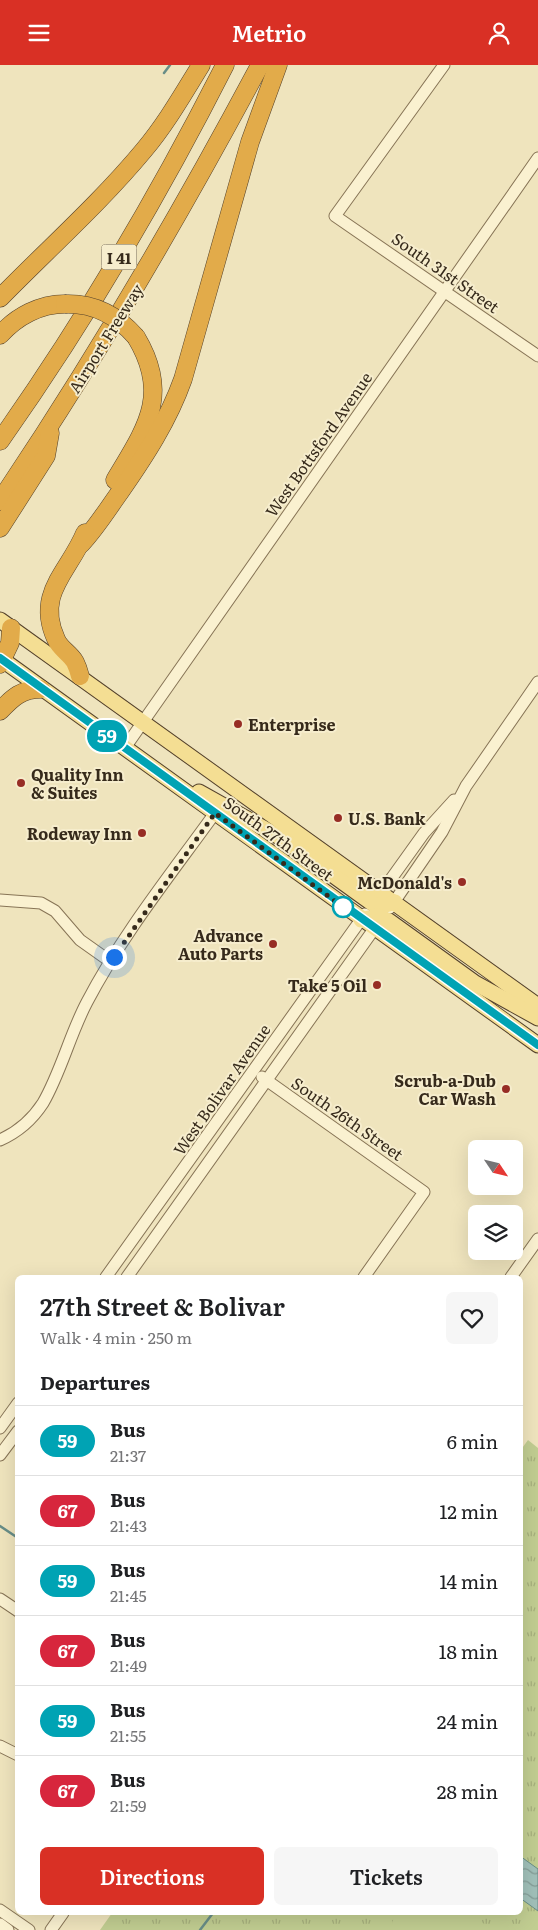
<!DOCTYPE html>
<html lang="en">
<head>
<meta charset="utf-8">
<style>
  body { margin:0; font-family:Literata,serif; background:#f6f6f6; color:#202124; height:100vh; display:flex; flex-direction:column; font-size:19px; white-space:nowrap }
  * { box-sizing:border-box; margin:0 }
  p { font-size:16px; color:#757577 }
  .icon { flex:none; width:28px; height:28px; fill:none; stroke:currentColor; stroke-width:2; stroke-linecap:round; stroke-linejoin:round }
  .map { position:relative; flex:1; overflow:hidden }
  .details { position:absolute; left:15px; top:1210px; width:508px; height:640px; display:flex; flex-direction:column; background:#fff; border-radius:8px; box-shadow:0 5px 20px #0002 }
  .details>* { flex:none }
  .badge { padding:0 10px; border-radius:16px; font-size:18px; line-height:32px }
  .needle { width:32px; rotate:125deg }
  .controls { position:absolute; left:468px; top:1075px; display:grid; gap:10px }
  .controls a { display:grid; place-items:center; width:55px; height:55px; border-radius:8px; background:#fff; box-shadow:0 5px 20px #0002; font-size:25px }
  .you { position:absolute; width:25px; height:25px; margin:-12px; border:4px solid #fff; border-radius:50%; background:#1a73e8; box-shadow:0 0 0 8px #1a73e833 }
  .map>.badge { position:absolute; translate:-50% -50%; box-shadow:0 0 0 2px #fff }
  h2 { padding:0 25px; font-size:19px; line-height:45px }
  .round { display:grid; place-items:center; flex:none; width:52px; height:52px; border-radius:8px; background:#f6f6f6 }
  .head { display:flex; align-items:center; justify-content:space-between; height:85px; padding:0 25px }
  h1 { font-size:24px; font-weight:600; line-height:38px }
  .button { display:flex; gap:10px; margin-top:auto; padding:10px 25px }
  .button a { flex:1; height:58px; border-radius:8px; background:#d93025; color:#fff; font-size:20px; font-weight:600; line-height:58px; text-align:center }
  .button a+a { background:#f6f6f6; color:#202124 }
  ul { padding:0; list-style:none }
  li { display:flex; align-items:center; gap:15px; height:70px; padding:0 25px; border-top:1px solid #e0e0e0 }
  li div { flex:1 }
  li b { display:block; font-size:19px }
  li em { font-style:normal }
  li .badge { min-width:55px; font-weight:700; text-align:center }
  header { display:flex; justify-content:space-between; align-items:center; height:65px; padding:0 25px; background:#d93025; color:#fff; font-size:22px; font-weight:600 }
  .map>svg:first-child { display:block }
  .grass { fill:url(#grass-tufts) }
  .pitch { fill:#c1cd91 }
  .water { fill:url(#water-waves); stroke:#688d87 }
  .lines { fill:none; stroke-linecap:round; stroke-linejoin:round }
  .stream { stroke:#688d87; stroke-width:2.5 }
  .minor-casing { stroke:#877456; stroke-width:13 }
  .major-casing { stroke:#54412b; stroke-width:17 }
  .highway-casing { stroke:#54412b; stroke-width:19 }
  .minor { stroke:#faf1d0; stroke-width:11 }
  .major { stroke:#f4de93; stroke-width:15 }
  .highway { stroke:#e2ab4a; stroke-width:18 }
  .highway-bridge-casing { stroke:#54412b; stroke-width:19; stroke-linecap:butt }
  .highway-bridge { stroke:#e2ab4a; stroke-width:18 }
  .line-casing { stroke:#fff; stroke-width:11 }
  .line { stroke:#00a3b4; stroke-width:8 }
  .walk { stroke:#362a1b; stroke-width:5; stroke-dasharray:0 9 }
  .poi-dot { fill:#972d25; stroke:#f6edcd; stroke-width:2 }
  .stop-dot { fill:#fff; stroke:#00a3b4; stroke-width:2.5 }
  .labels { text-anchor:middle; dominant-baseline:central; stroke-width:4; stroke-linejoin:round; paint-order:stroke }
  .shield { fill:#f6edcd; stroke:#706450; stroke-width:1 }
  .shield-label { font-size:15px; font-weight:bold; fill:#362a1b }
  .street-label { font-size:16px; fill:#362a1b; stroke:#f6edcd }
  .poi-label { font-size:16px; font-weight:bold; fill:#362a1b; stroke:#f6edcd; text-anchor:end }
</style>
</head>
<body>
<header><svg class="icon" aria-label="menu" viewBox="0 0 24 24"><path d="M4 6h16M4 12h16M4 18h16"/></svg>Metrio<svg class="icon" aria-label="person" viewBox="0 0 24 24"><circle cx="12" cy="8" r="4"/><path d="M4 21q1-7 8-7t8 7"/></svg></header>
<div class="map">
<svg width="538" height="1865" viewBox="0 0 538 1865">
  <defs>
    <pattern id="grass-tufts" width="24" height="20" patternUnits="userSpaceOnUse" patternTransform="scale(1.25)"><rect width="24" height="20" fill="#c1cd91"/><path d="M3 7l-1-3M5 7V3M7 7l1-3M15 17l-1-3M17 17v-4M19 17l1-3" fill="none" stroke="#a6b07c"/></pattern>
    <pattern id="water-waves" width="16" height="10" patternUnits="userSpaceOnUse" patternTransform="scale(1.25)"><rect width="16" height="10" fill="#a1c0b9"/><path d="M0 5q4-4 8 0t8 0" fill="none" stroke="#849c96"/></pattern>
  </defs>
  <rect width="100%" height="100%" fill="#efe4bd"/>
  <path class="grass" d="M528,1375L538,1383V1865H100L112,1848H520V1386Z"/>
  <path class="pitch" d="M395,1848H468L493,1865H390Z"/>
  <path class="water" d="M520,1791L538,1804V1846L520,1833Z"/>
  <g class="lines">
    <g class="stream">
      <path d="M164,8L170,0"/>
      <path d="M0,1461L18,1473"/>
      <path d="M200,1865L213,1848"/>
    </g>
    <defs>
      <g id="minor">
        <path d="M444,0L335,151L538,291"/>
        <path d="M124,684L538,93"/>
        <path d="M0,835L41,838L55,846L80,875L111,897"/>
        <path d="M376,835L424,768L454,735"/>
        <path d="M390,843L442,767L466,721L538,617"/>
        <path d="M262,1012L424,1127L364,1212"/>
        <path d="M0,1075C18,1067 32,1055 43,1038C61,1007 70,969 87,937C122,870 171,809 215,748"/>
        <path d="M106,1212L365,849"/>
        <path d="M127,1212L379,857"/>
        <path d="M511,1212L538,1174"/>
        <path d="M0,1363L18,1338"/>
        <path d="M0,1390L18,1366"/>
        <path d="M0,1534L18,1546"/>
        <path d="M0,1681L18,1690"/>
        <path d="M0,1845L29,1865"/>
        <path d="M0,1859L8,1865"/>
        <path d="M51,1865L63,1848"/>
      </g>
      <g id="major">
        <path d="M0,555L538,941"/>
        <path d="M0,593L538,980"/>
        <path d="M199,727L283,774L373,839L383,841L395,837"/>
        <path d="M361,855L377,851L389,856L475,918L538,953"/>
      </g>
      <g id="highway">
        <path d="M0,233C48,184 100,138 144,85C166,59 183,29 201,0"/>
        <path d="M0,270C17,251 40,239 65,239"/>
        <path d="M0,376C84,257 159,130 225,0"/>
        <path d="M115,415C146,363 171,330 136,272"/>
        <path d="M0,436C95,295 180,150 260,0"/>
        <path d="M0,463L46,391L50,368"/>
        <path d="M81,479C96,463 107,445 120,427C145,391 168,356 183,314L250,77L278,0"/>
        <path d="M0,599L10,578L11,563"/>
        <path d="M80,611C79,607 77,601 75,597C70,588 60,584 56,574C35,528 69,507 85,468"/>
        <path d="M0,646C13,632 22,624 41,624"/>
      </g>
    </defs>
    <use href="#minor" class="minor-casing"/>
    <use href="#major" class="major-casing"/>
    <use href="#highway" class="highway-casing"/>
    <use href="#minor" class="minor"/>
    <use href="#major" class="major"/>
    <use href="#highway" class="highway"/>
    <defs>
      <path id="highway-bridge" d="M65,239C94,238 117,250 136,272"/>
    </defs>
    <use href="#highway-bridge" class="highway-bridge-casing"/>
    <use href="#highway-bridge" class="highway-bridge"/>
  </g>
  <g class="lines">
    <defs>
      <path id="line" d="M0,593L538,980"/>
    </defs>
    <use href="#line" class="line-casing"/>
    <use href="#line" class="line"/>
    <path class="walk" d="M114,892L215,748L343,842"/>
  </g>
  <g class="poi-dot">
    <circle cx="238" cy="659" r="5"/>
    <circle cx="21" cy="718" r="5"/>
    <circle cx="338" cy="753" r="5"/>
    <circle cx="142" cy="768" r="5"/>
    <circle cx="462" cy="817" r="5"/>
    <circle cx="273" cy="879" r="5"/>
    <circle cx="377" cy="920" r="5"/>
    <circle cx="506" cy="1024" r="5"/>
  </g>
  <circle class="stop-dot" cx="343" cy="842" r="10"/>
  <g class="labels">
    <rect class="shield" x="101.5" y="179.5" width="35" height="25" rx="4"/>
    <g class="shield-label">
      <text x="119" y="192">I 41</text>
    </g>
    <g class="street-label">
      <text transform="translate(446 207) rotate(35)">South 31st Street</text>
      <text transform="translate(105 273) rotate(-58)">Airport Freeway</text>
      <text transform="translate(318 379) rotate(-55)">West Bottsford Avenue</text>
      <text transform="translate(279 773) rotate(36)">South 27th Street</text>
      <text transform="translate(221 1024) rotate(-55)">West Bolivar Avenue</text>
      <text transform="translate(348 1053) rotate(35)">South 26th Street</text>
    </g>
    <g class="poi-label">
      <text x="248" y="659" text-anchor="start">Enterprise</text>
      <text x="31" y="709" text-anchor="start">Quality Inn<tspan x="31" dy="18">&amp; Suites</tspan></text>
      <text x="348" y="753" text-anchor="start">U.S. Bank</text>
      <text x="132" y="768">Rodeway Inn</text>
      <text x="452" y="817">McDonald's</text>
      <text x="263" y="870">Advance<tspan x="263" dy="18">Auto Parts</tspan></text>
      <text x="367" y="920">Take 5 Oil</text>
      <text x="496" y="1015">Scrub-a-Dub<tspan x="496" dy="18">Car Wash</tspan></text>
    </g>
  </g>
</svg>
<div class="controls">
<a><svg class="needle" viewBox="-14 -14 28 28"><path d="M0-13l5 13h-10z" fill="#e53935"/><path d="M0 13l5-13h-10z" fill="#757577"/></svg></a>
<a><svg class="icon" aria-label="layers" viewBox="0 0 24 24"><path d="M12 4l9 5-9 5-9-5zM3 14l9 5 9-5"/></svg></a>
</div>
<div class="you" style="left:114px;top:892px"></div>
<b class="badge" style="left:107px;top:671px;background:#00a3b4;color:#fff">59</b>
<section class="details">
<div class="head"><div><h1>27th Street &amp; Bolivar</h1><p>Walk · 4 min · 250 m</p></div><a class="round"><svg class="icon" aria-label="heart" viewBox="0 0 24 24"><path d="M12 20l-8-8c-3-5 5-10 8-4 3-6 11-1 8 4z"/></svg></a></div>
<h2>Departures</h2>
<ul>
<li><span class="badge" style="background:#00a3b4;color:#fff">59</span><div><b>Bus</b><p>21:37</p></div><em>6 min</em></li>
<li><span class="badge" style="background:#d7263d;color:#fff">67</span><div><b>Bus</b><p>21:43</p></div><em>12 min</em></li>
<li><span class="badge" style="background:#00a3b4;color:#fff">59</span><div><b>Bus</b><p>21:45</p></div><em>14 min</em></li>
<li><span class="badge" style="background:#d7263d;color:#fff">67</span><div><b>Bus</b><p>21:49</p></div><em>18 min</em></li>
<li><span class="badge" style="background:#00a3b4;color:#fff">59</span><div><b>Bus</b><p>21:55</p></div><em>24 min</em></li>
<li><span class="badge" style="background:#d7263d;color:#fff">67</span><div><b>Bus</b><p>21:59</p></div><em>28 min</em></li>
</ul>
<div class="button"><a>Directions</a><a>Tickets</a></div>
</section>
</div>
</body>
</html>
